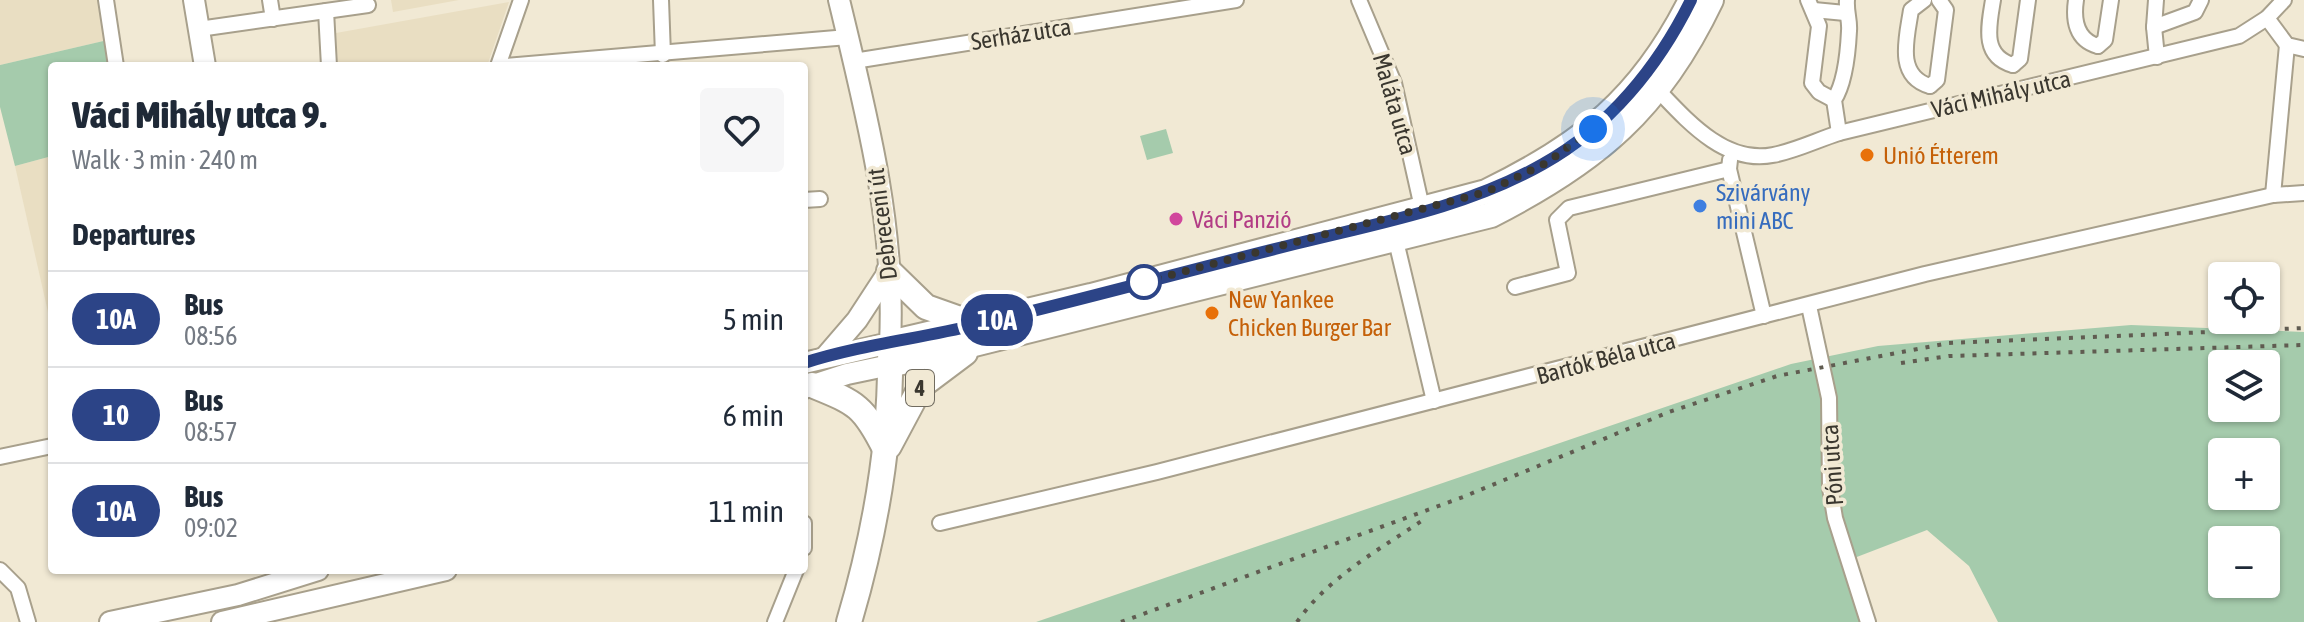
<!DOCTYPE html>
<html lang="en">
<head>
<meta charset="utf-8">
<style>
  body { margin:0; font-family:"Asap Condensed",sans-serif; background:#f6f6f7; color:#1f2937; height:100vh; display:flex; flex-direction:column; font-size:30px; white-space:nowrap }
  * { box-sizing:border-box; margin:0 }
  p { font-size:26px; color:#747a83 }
  .icon { flex:none; width:44px; height:44px; fill:none; stroke:currentColor; stroke-width:2; stroke-linecap:round; stroke-linejoin:round }
  .map { position:relative; flex:1; overflow:hidden }
  .drawer { position:absolute; left:48px; top:62px; width:760px; height:512px; display:flex; flex-direction:column; background:#fff; border-radius:8px; box-shadow:0 2px 6px #0004 }
  .drawer>* { flex:none }
  .badge { padding:0 16px; border-radius:26px; font-size:28px; line-height:52px }
  .controls { position:absolute; left:2208px; top:262px; display:grid; gap:16px }
  .controls a { display:grid; place-items:center; width:72px; height:72px; border-radius:8px; background:#fff; box-shadow:0 2px 6px #0004; font-size:40px }
  .you { position:absolute; width:40px; height:40px; margin:-20px; border:6px solid #fff; border-radius:50%; background:#1a73e8; box-shadow:0 0 0 12px #1a73e833 }
  .map>.badge { position:absolute; translate:-50% -50%; box-shadow:0 0 0 4px #fff }
  h2 { padding:0 24px; font-size:30px; line-height:72px }
  .round { display:grid; place-items:center; flex:none; width:84px; height:84px; border-radius:8px; background:#f6f6f7 }
  .overview { display:flex; align-items:center; justify-content:space-between; height:136px; padding:0 24px }
  h1 { font-size:38px; font-weight:800; line-height:60px }
  ul { padding:0; list-style:none }
  li { display:flex; align-items:center; gap:24px; height:96px; padding:0 24px; border-top:2px solid #e0e1e3 }
  li div { flex:1 }
  li b { display:block; font-size:30px }
  li em { font-style:normal }
  li .badge { min-width:88px; font-weight:700; text-align:center }
  .map>svg:first-child { display:block }
  .built { fill:#e9dec2 }
  .green { fill:#a5cbac; fill-rule:evenodd }
  .lines { fill:none; stroke-linecap:round; stroke-linejoin:round }
  .street-casing { stroke:#a8a08c; stroke-width:18 }
  .secondary-casing { stroke:#a8a08c; stroke-width:24 }
  .primary-casing { stroke:#a8a08c; stroke-width:28 }
  .street { stroke:#fff; stroke-width:14 }
  .secondary { stroke:#fff; stroke-width:20 }
  .primary { stroke:#fff; stroke-width:24 }
  .rail { stroke:#605c51; stroke-width:4; stroke-dasharray:4 8; stroke-linecap:butt }
  .line-casing { stroke:#fff; stroke-width:18 }
  .line { stroke:#2c4487; stroke-width:12 }
  .walk { stroke:#3a372f; stroke-width:8; stroke-dasharray:0 14.4 }
  .food-dot { fill:#e8710a; stroke:#f1e9d4; stroke-width:3 }
  .shop-dot { fill:#3f7fe0; stroke:#f1e9d4; stroke-width:3 }
  .hotel-dot { fill:#d1479c; stroke:#f1e9d4; stroke-width:3 }
  .stop-dot { fill:#fff; stroke:#2c4487; stroke-width:4 }
  .labels { text-anchor:middle; dominant-baseline:central; stroke-width:7; stroke-linejoin:round; paint-order:stroke }
  .shield { fill:#f1e9d4; stroke:#716c60; stroke-width:2 }
  .shield-label { font-size:22px; font-weight:bold; fill:#3a372f }
  .street-label { font-size:24px; fill:#3a372f; stroke:#f1e9d4 }
  .food-label { font-size:24px; fill:#c56008; stroke:#f1e9d4; text-anchor:start }
  .shop-label { font-size:24px; fill:#366cbe; stroke:#f1e9d4; text-anchor:start }
  .hotel-label { font-size:24px; fill:#b23c85; stroke:#f1e9d4; text-anchor:start }
</style>
</head>
<body>
<div class="map">
<svg width="2304" height="622" viewBox="0 0 2304 622">
  <rect width="100%" height="100%" fill="#f1e9d4"/>
  <g class="built">
    <path d="M0,0H106L112,39L0,65Z"/>
    <path d="M391,0H459L393,12Z"/>
    <path d="M509,2L487,66H338L336,33Z"/>
    <path d="M52,156V330L15,166Z"/>
  </g>
  <g class="green">
    <path d="M112,39L115,66H52V156L15,166L0,107V65Z"/>
    <path d="M1166,129L1173,153L1147,160L1140,136Z"/>
    <path d="M2131,325L2304,332V622H1998L1969,566L1927,530L1849,560L1865,622H1036L1791,364L1878,346ZM2222,364H2266V408H2222ZM2222,452H2266V496H2222ZM2222,540H2266V584H2222Z"/>
  </g>
  <g class="lines">
    <defs>
      <g id="street">
        <path d="M106,0L116,66"/>
        <path d="M270,0L273,19"/>
        <path d="M661,0L663,55"/>
        <path d="M1359,0L1394,83L1423,212"/>
        <path d="M1808,0L1819,26L1812,83L1819,92L1834,100"/>
        <path d="M1924,0L1911,10C1907,37 1895,76 1930,86"/>
        <path d="M1993,0C1989,25 1981,56 2013,65"/>
        <path d="M2076,0C2073,20 2076,40 2098,46"/>
        <path d="M2156,0L2154,27L2157,57"/>
        <path d="M1814,10L1845,13"/>
        <path d="M326,11L329,66"/>
        <path d="M2267,18L2287,45L2304,49"/>
        <path d="M2154,27L2195,12L2201,0"/>
        <path d="M199,29L368,5"/>
        <path d="M2098,46L2105,40L2111,0"/>
        <path d="M854,61L1236,0"/>
        <path d="M2013,65L2020,59L2028,0"/>
        <path d="M498,66L521,0"/>
        <path d="M505,66L848,37"/>
        <path d="M1653,85C1684,117 1723,165 1773,155C1795,151 1817,140 1839,133L2239,36L2267,18L2284,0"/>
        <path d="M1930,86L1937,80L1946,10L1939,0"/>
        <path d="M1839,133L1834,100C1845,83 1848,52 1849,31C1850,20 1846,12 1847,0"/>
        <path d="M1730,160L1729,169L1764,316"/>
        <path d="M2273,195L2287,45"/>
        <path d="M804,200L820,199"/>
        <path d="M1396,241L1434,401"/>
        <path d="M1515,287L1568,273L1557,220L1569,208L1729,169"/>
        <path d="M1809,306L1829,398L1830,488L1835,518L1868,622"/>
        <path d="M0,457L52,446"/>
        <path d="M804,523V548"/>
        <path d="M940,523L1157,472L1925,274L2273,195L2304,193"/>
        <path d="M0,570L18,588L28,622"/>
        <path d="M775,622L796,570"/>
      </g>
      <g id="secondary">
        <path d="M194,0L205,66"/>
        <path d="M826,356L857,320L889,271"/>
        <path d="M804,363L890,343C896,227 866,112 839,0"/>
        <path d="M804,388L847,374L890,365"/>
        <path d="M110,622L238,595L318,570"/>
        <path d="M222,622L446,570"/>
      </g>
      <g id="primary">
        <path d="M889,271L926,307L974,324"/>
        <path d="M890,365L1491,215C1597,161 1659,109 1711,0"/>
        <path d="M812,385C856,403 863,405 885,449"/>
        <path d="M889,446L921,386L965,353"/>
        <path d="M849,622C876,531 892,438 890,343L1091,296L1486,192C1583,145 1642,98 1691,0"/>
      </g>
    </defs>
    <use href="#street" class="street-casing"/>
    <use href="#secondary" class="secondary-casing"/>
    <use href="#primary" class="primary-casing"/>
    <use href="#street" class="street"/>
    <use href="#secondary" class="secondary"/>
    <use href="#primary" class="primary"/>
    <g class="rail">
      <path d="M1901,363L1949,356L2304,345"/>
      <path d="M1121,622L1463,497L1669,412L1777,376L1949,343L2304,328"/>
      <path d="M1297,622C1328,577 1382,548 1426,518"/>
    </g>
  </g>
  <g class="lines">
    <defs>
      <path id="line" d="M804,363C860,345 918,339 975,325C1085,299 1193,269 1303,242C1385,222 1469,206 1543,164C1609,127 1658,67 1691,0"/>
    </defs>
    <use href="#line" class="line-casing"/>
    <use href="#line" class="line"/>
    <path class="walk" d="M1144,282L1486,192L1546,163L1593,129"/>
  </g>
  <g class="food-dot">
    <circle cx="1867" cy="155" r="8"/>
    <circle cx="1212" cy="313" r="8"/>
  </g>
  <circle class="shop-dot" cx="1700" cy="206" r="8"/>
  <circle class="hotel-dot" cx="1176" cy="219" r="8"/>
  <circle class="stop-dot" cx="1144" cy="282" r="16"/>
  <g class="labels">
    <rect class="shield" x="906" y="370" width="28" height="36" rx="6"/>
    <g class="shield-label">
      <text x="920" y="388">4</text>
    </g>
    <g class="street-label">
      <text transform="translate(1021 34) rotate(-9)">Serház utca</text>
      <text transform="translate(2001 94) rotate(-13)">Váci Mihály utca</text>
      <text transform="translate(1395 104) rotate(74)">Maláta utca</text>
      <text transform="translate(882 224) rotate(-97)">Debreceni út</text>
      <text transform="translate(1606 358) rotate(-15)">Bartók Béla utca</text>
      <text transform="translate(1832 465) rotate(-94)">Póni utca</text>
    </g>
    <g class="food-label">
      <text x="1883" y="155">Unió Étterem</text>
      <text x="1228" y="299">New Yankee<tspan x="1228" dy="28">Chicken Burger Bar</tspan></text>
    </g>
    <g class="shop-label">
      <text x="1716" y="192">Szivárvány<tspan x="1716" dy="28">mini ABC</tspan></text>
    </g>
    <g class="hotel-label">
      <text x="1192" y="219">Váci Panzió</text>
    </g>
  </g>
</svg>
<div class="controls">
<a><svg class="icon" aria-label="locate" viewBox="0 0 24 24"><circle cx="12" cy="12" r="6"/><path d="M12 2v4M12 18v4M2 12h4M18 12h4"/></svg></a>
<a><svg class="icon" aria-label="layers" viewBox="0 0 24 24"><path d="M12 4l9 5-9 5-9-5zM3 14l9 5 9-5"/></svg></a>
<a>+</a>
<a>−</a>
</div>
<div class="you" style="left:1593px;top:129px"></div>
<b class="badge" style="left:997px;top:320px;background:#2c4487;color:#fff">10A</b>
<section class="drawer">
<div class="overview"><div><h1>Váci Mihály utca 9.</h1><p>Walk · 3 min · 240 m</p></div><a class="round"><svg class="icon" aria-label="heart" viewBox="0 0 24 24"><path d="M12 20l-8-8c-3-5 5-10 8-4 3-6 11-1 8 4z"/></svg></a></div>
<h2>Departures</h2>
<ul>
<li><span class="badge" style="background:#2c4487;color:#fff">10A</span><div><b>Bus</b><p>08:56</p></div><em>5 min</em></li>
<li><span class="badge" style="background:#2c4487;color:#fff">10</span><div><b>Bus</b><p>08:57</p></div><em>6 min</em></li>
<li><span class="badge" style="background:#2c4487;color:#fff">10A</span><div><b>Bus</b><p>09:02</p></div><em>11 min</em></li>
</ul>
</section>
</div>
</body>
</html>
